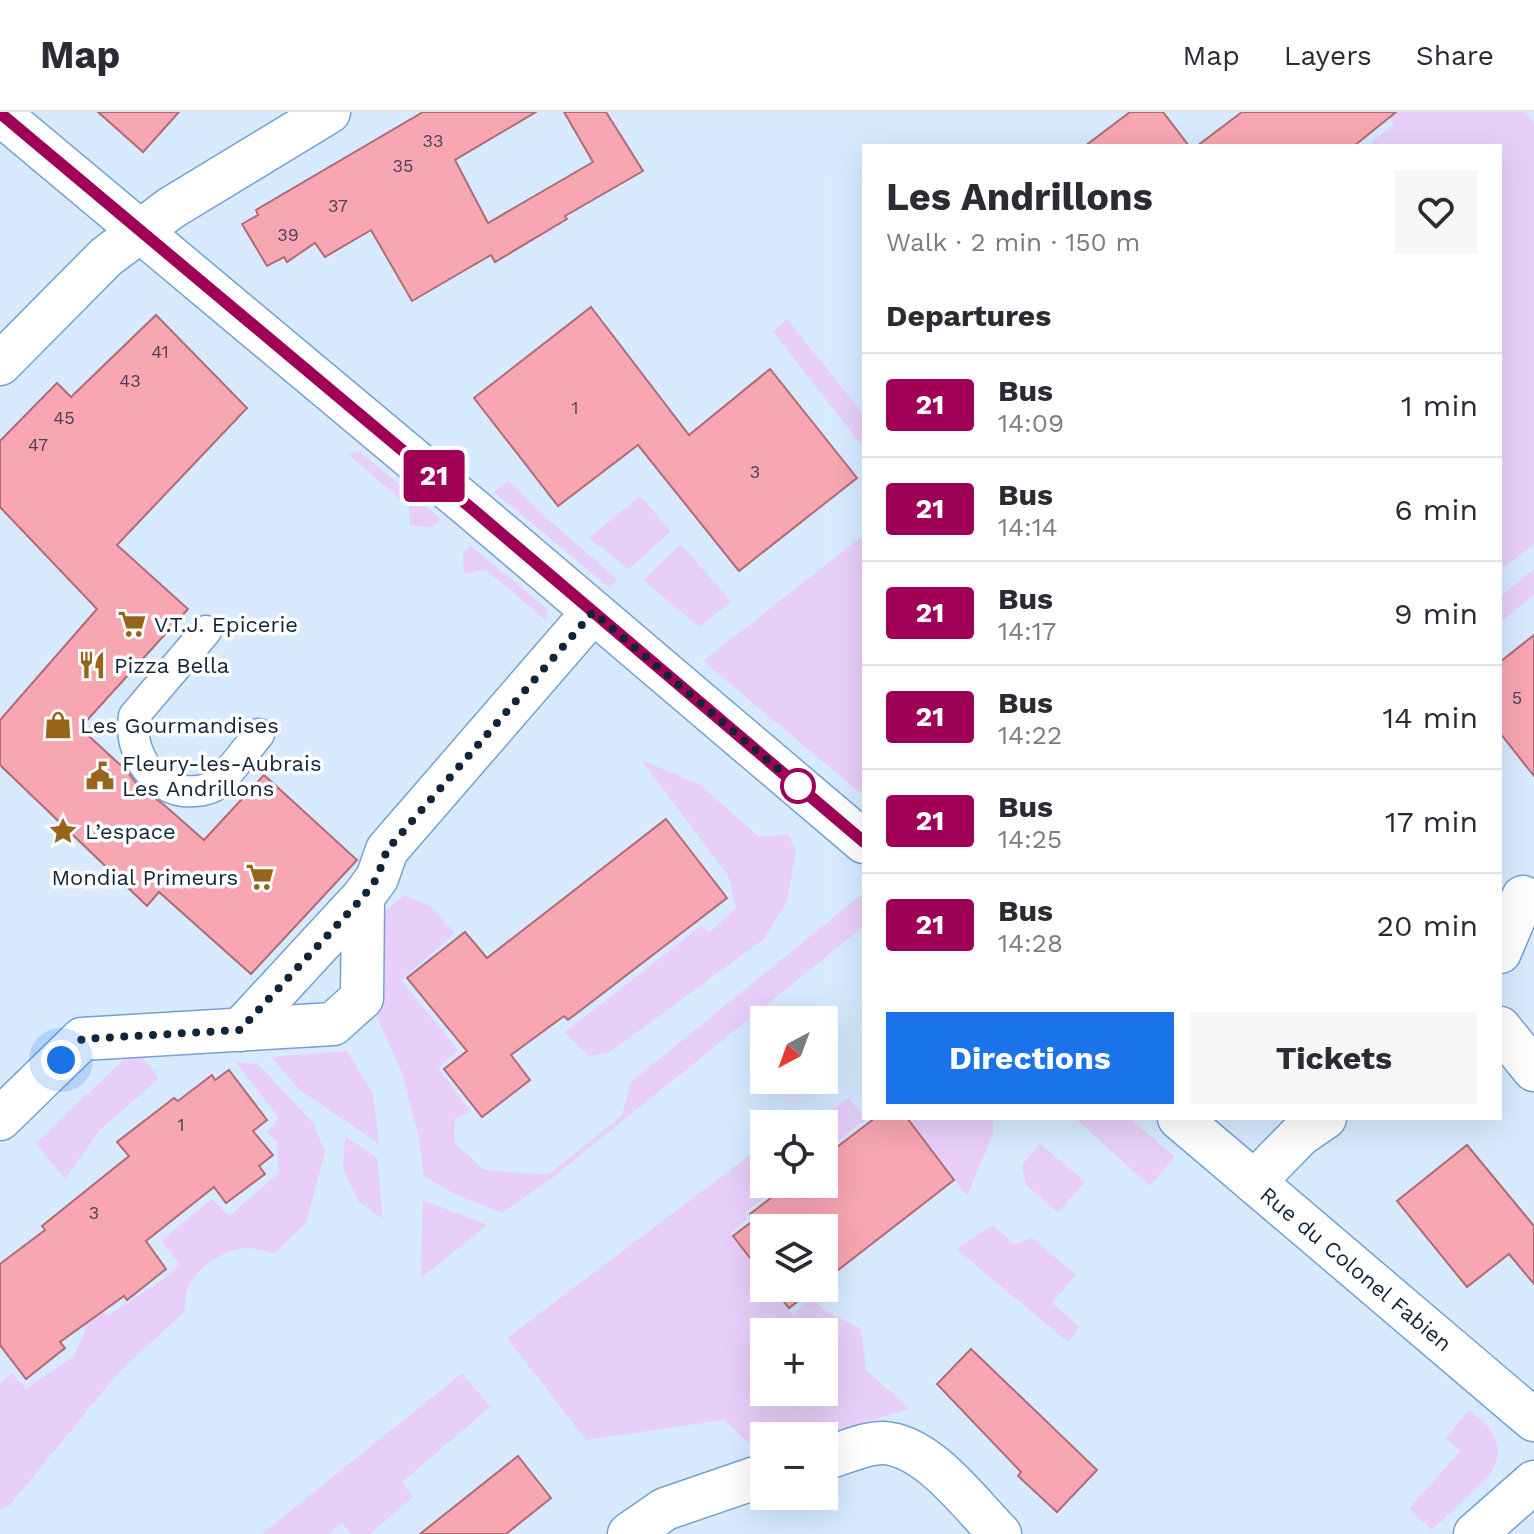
<!DOCTYPE html>
<html lang="en">
<head>
<meta charset="utf-8">
<style>
  body { margin:0; font-family:"Work Sans",sans-serif; background:#f7f7f7; color:#2b2b33; height:100vh; display:flex; flex-direction:column; font-size:30px; white-space:nowrap }
  * { box-sizing:border-box; margin:0 }
  p { font-size:26px; color:#7c7c81 }
  .icon { flex:none; width:44px; height:44px; fill:none; stroke:currentColor; stroke-width:2; stroke-linecap:round; stroke-linejoin:round }
  .map { position:relative; flex:1; overflow:hidden }
  .details { position:absolute; left:862px; top:32px; width:640px; height:976px; display:flex; flex-direction:column; background:#fff; border-radius:0px; box-shadow:0 8px 32px #0002 }
  .details>* { flex:none }
  .badge { padding:0 16px; border-radius:6px; font-size:28px; line-height:52px }
  .needle { width:52px; rotate:221deg }
  .tools { position:absolute; left:750px; top:894px; display:grid; gap:16px }
  .tools a { display:grid; place-items:center; width:88px; height:88px; border-radius:0px; background:#fff; box-shadow:0 8px 32px #0002; font-size:40px }
  .you { position:absolute; width:40px; height:40px; margin:-20px; border:6px solid #fff; border-radius:50%; background:#1a73e8; box-shadow:0 0 0 12px #1a73e833 }
  .map>.badge { position:absolute; translate:-50% -50%; box-shadow:0 0 0 4px #fff }
  h2 { padding:0 24px; font-size:30px; line-height:72px }
  .round { display:grid; place-items:center; flex:none; width:84px; height:84px; border-radius:0px; background:#f7f7f7 }
  .head { display:flex; align-items:center; justify-content:space-between; height:136px; padding:0 24px }
  h1 { font-size:38px; font-weight:700; line-height:60px }
  .primary-button { display:flex; gap:16px; margin-top:auto; padding:16px 24px }
  .primary-button a { flex:1; height:92px; border-radius:0px; background:#1a73e8; color:#fff; font-size:32px; font-weight:700; line-height:92px; text-align:center }
  .primary-button a+a { background:#f7f7f7; color:#2b2b33 }
  ul { padding:0; list-style:none }
  li { display:flex; align-items:center; gap:24px; height:104px; padding:0 24px; border-top:2px solid #e1e1e2 }
  li div { flex:1 }
  li b { display:block; font-size:30px }
  li em { font-style:normal }
  li .badge { min-width:88px; font-weight:700; text-align:center }
  header { display:flex; align-items:center; gap:48px; box-sizing:border-box; height:112px; padding:0 40px; background:#fff; border-bottom:2px solid #e1e1e2 }
  header strong { font-size:38px }
  nav { display:flex; gap:44px; margin-inline-start:auto; font-size:28px }
  .map>svg:first-child { display:block }
  .green { fill:#e7cff9; fill-rule:evenodd }
  .building { fill:#f8a6b1; stroke:#b06c76; stroke-width:2 }
  .lines { fill:none; stroke-linecap:round; stroke-linejoin:round }
  .pedestrian-casing { stroke:#74a1d2; stroke-width:33 }
  .minor-casing { stroke:#74a1d2; stroke-width:45 }
  .pedestrian { stroke:#fff; stroke-width:30 }
  .minor { stroke:#fff; stroke-width:42 }
  .line-casing { stroke:#fff; stroke-width:18 }
  .line { stroke:#a00057; stroke-width:12 }
  .walk { stroke:#122437; stroke-width:8; stroke-dasharray:0 14.4 }
  .stop-dot { fill:#fff; stroke:#a00057; stroke-width:4 }
  .labels { text-anchor:middle; dominant-baseline:central; stroke-width:7; stroke-linejoin:round; paint-order:stroke }
  .number-label { font-size:18px; fill:#4c4456 }
  .poi-label { font-size:22px; fill:#122437; stroke:#fff; text-anchor:start }
  .street-label { font-size:22px; fill:#122437; stroke:#fff }
</style>
</head>
<body>
<header>
<strong>Map</strong>
<nav><a>Map</a><a>Layers</a><a>Share</a></nav>
</header>
<div class="map">
<svg width="1534" height="1422" viewBox="0 0 1534 1422">
  <rect width="100%" height="100%" fill="#d7eaff"/>
  <g class="green">
    <path d="M1384,0H1525L1534,11V432L1500,459V34H1376L1372,29L1394,13Z"/>
    <path d="M787,207L864,303V336L773,220Z"/>
    <path d="M360,340L440,406L433,415L410,414L409,395L348,342Z"/>
    <path d="M509,368L535,396L617,467L610,476L494,380Z"/>
    <path d="M640,384L671,419L629,457L589,426Z"/>
    <path d="M864,423V684L703,549Z"/>
    <path d="M681,432L731,490L699,515L643,468Z"/>
    <path d="M470,433L547,497V509L485,457L464,462L463,441Z"/>
    <path d="M1534,457V483L1502,509L1500,485Z"/>
    <path d="M641,648L699,672L759,725L788,722L796,740L787,789L764,827L610,940L589,944L565,920L701,814L710,820L736,796L728,763Z"/>
    <path d="M862,782L864,784V814L552,1066L502,1101L456,1083L424,1064L418,1021L401,958L373,897L380,804L404,783L430,794L455,821L401,868L458,938L438,956L471,1000L455,1007L454,1030L484,1058L548,1063L622,1003L631,970Z"/>
    <path d="M347,939L373,982L379,1032L299,977L271,945Z"/>
    <path d="M143,946L159,966L100,1018L65,1067L36,1031L124,947Z"/>
    <path d="M236,950L258,952L313,1011L325,1040L306,1111L275,1141C267,1139 258,1137 250,1136C225,1135 193,1157 186,1181C185,1187 185,1194 184,1200L118,1261L10,1393L0,1399V1272L12,1261L26,1277L73,1245L86,1219L73,1199L87,1187L108,1204L168,1164L180,1152L161,1129L212,1087L229,1104L279,1061L277,1029L267,1021L279,1006Z"/>
    <path d="M848,986L866,1007L824,1040V1012H812Z"/>
    <path d="M907,1006H993V1022L967,1084Z"/>
    <path d="M1075,1006H1129L1175,1045L1150,1074Z"/>
    <path d="M345,1024L377,1046L383,1107L359,1090L343,1057Z"/>
    <path d="M1040,1032L1085,1070L1058,1100L1026,1073L1022,1053Z"/>
    <path d="M757,1038L764,1046V1072H782L745,1101L748,1106L730,1122L764,1166V1176H772L793,1203L812,1185L822,1197L861,1217L866,1258L910,1297L818,1324H764V1340L760,1341L724,1308L586,1328L507,1226ZM764,1220H824V1280H764Z"/>
    <path d="M423,1088L487,1113L421,1166Z"/>
    <path d="M993,1113L1014,1132L1032,1126L1076,1163L1052,1191L1080,1215L1068,1230L956,1137Z"/>
    <path d="M462,1261L490,1295L402,1370L413,1385L370,1422H351L342,1411L329,1422H262Z"/>
    <path d="M1469,1298C1494,1317 1508,1333 1489,1364L1432,1418L1409,1397L1460,1339L1446,1326Z"/>
  </g>
  <g class="building">
    <path d="M98,0H179L143,40Z"/>
    <path d="M423,0H536L455,48L488,111L593,50L564,0H606L643,59L565,104L567,107L495,150L491,143L412,189L371,118L325,145L315,131L287,150L284,145L267,154L242,112L258,103L256,98Z"/>
    <path d="M1130,0H1163L1189,34H1085Z"/>
    <path d="M1242,0H1396L1354,34H1197Z"/>
    <path d="M591,195L689,323L770,257L857,366L739,459L638,333L558,394L474,286Z"/>
    <path d="M156,203L247,296L117,433L188,497L80,616L127,659L139,675L163,692L204,728L264,663L357,748L251,862L159,780L147,794L0,653V608L97,497L0,395V329L57,271L71,285Z"/>
    <path d="M1534,523V664L1500,621V550Z"/>
    <path d="M666,707L727,786L568,908L564,904L511,943L530,968L482,1005L444,957L467,939L407,866L465,820L487,846Z"/>
    <path d="M229,958L267,1008L253,1019L273,1043L259,1054L265,1062L226,1091L214,1075L146,1129L166,1157L127,1188L124,1184L60,1230L65,1236L26,1267L0,1233V1152L45,1118L42,1114L129,1044L117,1030L174,986L178,989L212,963L215,968Z"/>
    <path d="M875,1006H907L954,1068L824,1169V1116H764V1164L733,1124L754,1108L750,1102L789,1072H824V1045Z"/>
    <path d="M1467,1033L1534,1114V1172L1509,1142L1467,1175L1397,1089Z"/>
    <path d="M773,1176H815L789,1196Z"/>
    <path d="M971,1237L1097,1358L1057,1400L1018,1364L1021,1360L937,1272Z"/>
    <path d="M518,1344L551,1386L506,1422H420Z"/>
  </g>
  <g class="lines">
    <defs>
      <path id="pedestrian" d="M206,519L134,604C129,637 149,674 183,679C192,680 206,679 214,674C226,666 248,635 259,622"/>
      <g id="minor">
        <path d="M0,2L470,395L864,730"/>
        <path d="M0,252L106,145L171,96L329,0"/>
        <path d="M1500,840L1523,785"/>
        <path d="M1500,916L1534,958"/>
        <path d="M240,918L363,785L377,766L387,738L593,500"/>
        <path d="M1179,1006L1534,1308"/>
        <path d="M0,1007L82,927L333,912L362,886L363,785"/>
        <path d="M1254,1070L1300,1023L1325,1006"/>
        <path d="M824,1347C842,1342 866,1330 884,1331C929,1334 970,1392 1000,1422"/>
        <path d="M629,1422L665,1397L764,1363"/>
        <path d="M1475,1422L1534,1370"/>
      </g>
    </defs>
    <use href="#pedestrian" class="pedestrian-casing"/>
    <use href="#minor" class="minor-casing"/>
    <use href="#pedestrian" class="pedestrian"/>
    <use href="#minor" class="minor"/>
  </g>
  <g class="lines">
    <defs>
      <path id="line" d="M0,1L470,395L864,730"/>
    </defs>
    <use href="#line" class="line-casing"/>
    <use href="#line" class="line"/>
    <path class="walk" d="M61,948L82,927L240,918L363,785L377,766L387,738L593,500L798,674"/>
  </g>
  <defs>
    <symbol id="supermarket-bare" viewBox="-9 -9 18 18"><path d="M-6-5.5h2.5l.6 2H6L4.5 2H-2.5L-4.4-4H-6ZM-1.5 3.2a1.3 1.3 0 1 0 .1 0ZM3 3.2a1.3 1.3 0 1 0 .1 0Z" fill="#98641a" stroke="#fff" stroke-width="2.5" paint-order="stroke"/></symbol>
    <symbol id="restaurant-bare" viewBox="-9 -9 18 18"><path d="M-5-6h1v4h1v-4h1v4h1v-4h1v5L-1.5 .5V6h-2V.5L-5-1ZM5-6V6H3V1.5H1.5Q1.5-4 5-6Z" fill="#98641a" stroke="#fff" stroke-width="2.5" paint-order="stroke"/></symbol>
    <symbol id="shop-bare" viewBox="-9 -9 18 18"><path d="M-5-2.5h2.3a2.7 3.5 0 0 1 5.4 0H5L5.5 6h-11ZM-1.5-2.5h3a1.5 2.3 0 0 0-3 0Z" fill="#98641a" stroke="#fff" stroke-width="2.5" paint-order="stroke"/></symbol>
    <symbol id="civic-bare" viewBox="-9 -9 18 18"><path d="M-.6-6.5H3V-4.5H.6V-3L4-1V1h2V6H-6V1h2V-1L-.6-3ZM-1.2 2.5V6h2.4V2.5Z" fill="#98641a" stroke="#fff" stroke-width="2.5" paint-order="stroke"/></symbol>
    <symbol id="sight-bare" viewBox="-9 -9 18 18"><path d="M0-6L1.8-2.2L6-1.7L2.9 1.2L3.7 5.4L0 3.3L-3.7 5.4L-2.9 1.2L-6-1.7L-1.8-2.2Z" fill="#98641a" stroke="#fff" stroke-width="2.5" paint-order="stroke"/></symbol>
  </defs>
  <g fill-rule="evenodd">
    <use href="#supermarket-bare" x="112" y="492" width="40" height="40"/>
    <use href="#restaurant-bare" x="72" y="533" width="40" height="40"/>
    <use href="#shop-bare" x="38" y="593" width="40" height="40"/>
    <use href="#civic-bare" x="80" y="644" width="40" height="40"/>
    <use href="#sight-bare" x="43" y="699" width="40" height="40"/>
    <use href="#supermarket-bare" x="240" y="745" width="40" height="40"/>
  </g>
  <circle class="stop-dot" cx="798" cy="674" r="16"/>
  <g class="labels">
    <g class="number-label">
      <text x="433" y="28">33</text>
      <text x="403" y="53">35</text>
      <text x="338" y="93">37</text>
      <text x="288" y="122">39</text>
      <text x="160" y="239">41</text>
      <text x="130" y="268">43</text>
      <text x="575" y="295">1</text>
      <text x="64" y="305">45</text>
      <text x="38" y="332">47</text>
      <text x="755" y="359">3</text>
      <text x="1517" y="585">5</text>
      <text x="181" y="1012">1</text>
      <text x="94" y="1100">3</text>
    </g>
    <g class="poi-label">
      <text x="154" y="512">V.T.J. Epicerie</text>
      <text x="114" y="553">Pizza Bella</text>
      <text x="80" y="613">Les Gourmandises</text>
      <text x="122" y="651">Fleury-les-Aubrais<tspan x="122" dy="25">Les Andrillons</tspan></text>
      <text x="85" y="719">L’espace</text>
      <text x="238" y="765" text-anchor="end">Mondial Primeurs</text>
    </g>
    <g class="street-label">
      <text transform="translate(1356 1157) rotate(40)">Rue du Colonel Fabien</text>
    </g>
  </g>
</svg>
<div class="tools">
<a><svg class="needle" viewBox="-14 -14 28 28"><path d="M0-13l5 13h-10z" fill="#e53935"/><path d="M0 13l5-13h-10z" fill="#7c7c81"/></svg></a>
<a><svg class="icon" aria-label="locate" viewBox="0 0 24 24"><circle cx="12" cy="12" r="6"/><path d="M12 2v4M12 18v4M2 12h4M18 12h4"/></svg></a>
<a><svg class="icon" aria-label="layers" viewBox="0 0 24 24"><path d="M12 4l9 5-9 5-9-5zM3 14l9 5 9-5"/></svg></a>
<a>+</a>
<a>−</a>
</div>
<div class="you" style="left:61px;top:948px"></div>
<b class="badge" style="left:434px;top:364px;background:#a00057;color:#fff">21</b>
<section class="details">
<div class="head"><div><h1>Les Andrillons</h1><p>Walk · 2 min · 150 m</p></div><a class="round"><svg class="icon" aria-label="heart" viewBox="0 0 24 24"><path d="M12 20l-8-8c-3-5 5-10 8-4 3-6 11-1 8 4z"/></svg></a></div>
<h2>Departures</h2>
<ul>
<li><span class="badge" style="background:#a00057;color:#fff">21</span><div><b>Bus</b><p>14:09</p></div><em>1 min</em></li>
<li><span class="badge" style="background:#9f0057;color:#fff">21</span><div><b>Bus</b><p>14:14</p></div><em>6 min</em></li>
<li><span class="badge" style="background:#a00057;color:#fff">21</span><div><b>Bus</b><p>14:17</p></div><em>9 min</em></li>
<li><span class="badge" style="background:#9f0057;color:#fff">21</span><div><b>Bus</b><p>14:22</p></div><em>14 min</em></li>
<li><span class="badge" style="background:#a00057;color:#fff">21</span><div><b>Bus</b><p>14:25</p></div><em>17 min</em></li>
<li><span class="badge" style="background:#9f0057;color:#fff">21</span><div><b>Bus</b><p>14:28</p></div><em>20 min</em></li>
</ul>
<div class="primary-button"><a>Directions</a><a>Tickets</a></div>
</section>
</div>
</body>
</html>
